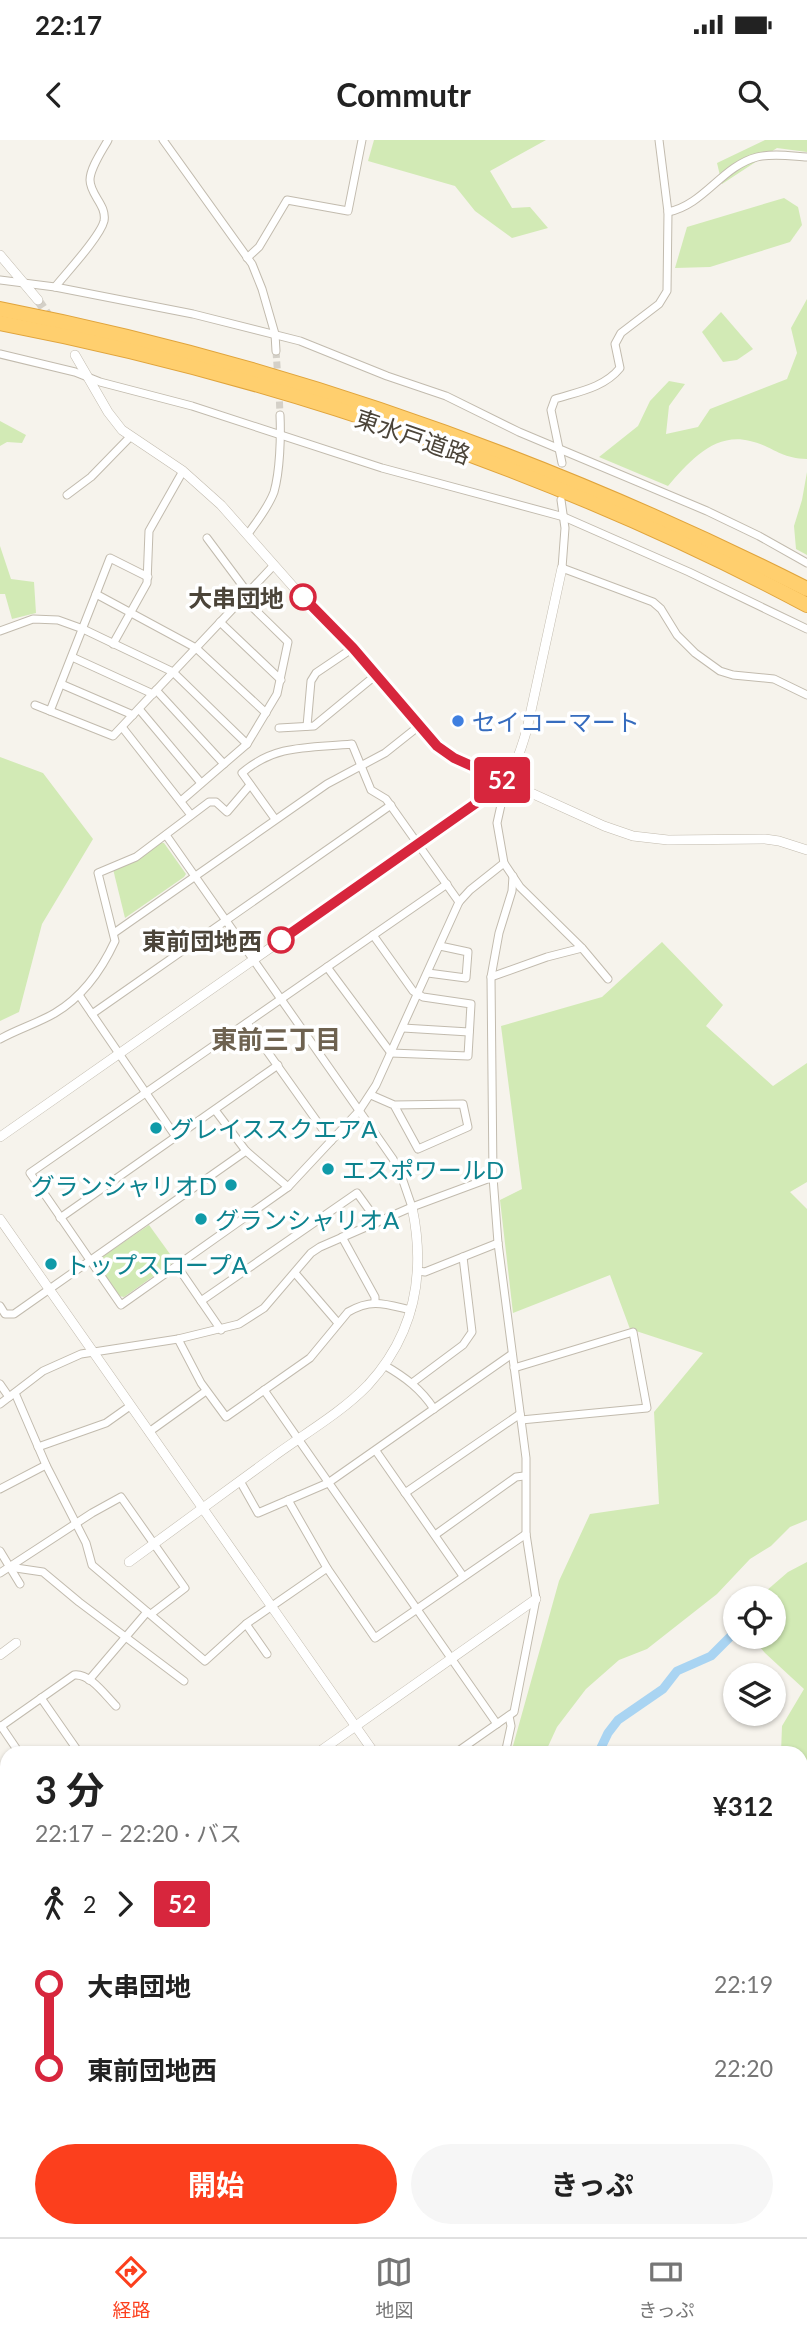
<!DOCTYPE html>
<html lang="ja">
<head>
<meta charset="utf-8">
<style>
  body { margin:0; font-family:Lato,"Noto Sans JP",sans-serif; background:#f6f6f6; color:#222; height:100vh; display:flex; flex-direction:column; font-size:26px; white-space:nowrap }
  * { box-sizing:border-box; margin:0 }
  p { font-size:23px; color:#767676 }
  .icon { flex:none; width:38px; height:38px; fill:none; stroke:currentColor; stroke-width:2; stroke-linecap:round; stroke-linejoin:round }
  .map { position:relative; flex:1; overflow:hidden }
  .details { position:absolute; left:0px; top:1606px; width:808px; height:492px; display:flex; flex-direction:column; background:#fff; border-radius:21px 21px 0 0; box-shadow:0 2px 5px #0004 }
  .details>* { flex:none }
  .badge { padding:0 14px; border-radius:5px; font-size:24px; line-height:46px }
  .buttons { position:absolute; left:723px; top:1446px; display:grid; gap:14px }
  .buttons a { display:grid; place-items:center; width:63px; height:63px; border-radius:50%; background:#fff; box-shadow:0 2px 5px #0004; font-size:35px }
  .map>.badge { position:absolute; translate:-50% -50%; box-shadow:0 0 0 4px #fff }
  .legs { display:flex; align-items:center; gap:10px; height:77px; padding:0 35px; font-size:23px }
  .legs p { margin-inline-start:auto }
  .overview { display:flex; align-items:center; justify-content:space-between; height:119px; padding:0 35px }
  h1 { font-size:38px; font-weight:700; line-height:52px }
  .button { display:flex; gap:14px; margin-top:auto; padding:14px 35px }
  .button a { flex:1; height:80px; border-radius:42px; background:#fc3f1d; color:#fff; font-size:28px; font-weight:700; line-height:80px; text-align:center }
  .button a+a { background:#f6f6f6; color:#222 }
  ul { padding:0 35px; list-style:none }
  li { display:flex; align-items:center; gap:24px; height:84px; font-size:26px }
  li i { display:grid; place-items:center; width:10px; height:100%; margin:0 9px; background:currentColor }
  li i::after { content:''; width:18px; height:18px; margin:-9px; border:5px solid; border-radius:50%; background:#fff }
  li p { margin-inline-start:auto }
  li:first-child i { background:linear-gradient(#0000 50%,currentColor 0) }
  li:last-child i { background:linear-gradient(currentColor 50%,#0000 0) }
  .status { display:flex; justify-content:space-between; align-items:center; height:49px; padding:0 35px; background:#fff; direction:ltr }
  .status svg { height:19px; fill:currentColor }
  header { display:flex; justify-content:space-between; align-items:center; height:91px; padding:0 35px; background:#fff; font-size:32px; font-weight:700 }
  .tab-bar { display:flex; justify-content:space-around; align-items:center; height:98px; border-top:2px solid #e0e0e0; background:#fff; font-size:19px; color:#767676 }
  .tab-bar a { display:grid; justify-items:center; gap:4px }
  .tab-bar .current { color:#fc3f1d }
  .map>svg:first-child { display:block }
  .green { fill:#d2eab5 }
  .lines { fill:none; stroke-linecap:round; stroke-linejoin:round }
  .canal { stroke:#a9d4f2; stroke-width:9 }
  .minor-tunnel { stroke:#d4d0c8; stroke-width:7; stroke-dasharray:7 3.5; stroke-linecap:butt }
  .tertiary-tunnel { stroke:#d4d0c8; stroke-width:9; stroke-dasharray:9 4.5; stroke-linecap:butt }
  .minor-casing { stroke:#c2bbae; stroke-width:9 }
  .tertiary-casing { stroke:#c2bbae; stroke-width:10 }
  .motorway-casing { stroke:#e0a43c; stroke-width:16 }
  .minor { stroke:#fff; stroke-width:7 }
  .tertiary { stroke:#fff; stroke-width:9 }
  .motorway { stroke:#ffcf6e; stroke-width:14 }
  .line-1-casing { stroke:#fff; stroke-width:16 }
  .line-1 { stroke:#d7263d; stroke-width:10 }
  .stop-1-dot { fill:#fff; stroke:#d7263d; stroke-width:3.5 }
  .shop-dot { fill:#3f7fe0; stroke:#fff; stroke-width:2.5 }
  .culture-dot { fill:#0f9aa8; stroke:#fff; stroke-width:2.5 }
  .labels { text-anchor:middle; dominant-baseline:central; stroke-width:7; stroke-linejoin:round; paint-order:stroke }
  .street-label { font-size:24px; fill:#4b4439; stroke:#fff }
  .stop-label { font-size:24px; font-weight:bold; fill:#4b4439; stroke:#fff; text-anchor:end }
  .shop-label { font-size:24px; fill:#366cbe; stroke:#fff; text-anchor:start }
  .culture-label { font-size:24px; fill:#0d838f; stroke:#fff; text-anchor:start }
  .neighbourhood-label { font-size:26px; font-weight:bold; fill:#6e6250; stroke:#fff }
</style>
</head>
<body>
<div class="status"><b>22:17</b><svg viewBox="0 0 49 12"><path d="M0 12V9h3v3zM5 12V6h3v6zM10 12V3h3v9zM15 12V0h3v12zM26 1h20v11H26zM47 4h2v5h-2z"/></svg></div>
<header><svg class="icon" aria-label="back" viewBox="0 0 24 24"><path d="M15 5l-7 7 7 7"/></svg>Commutr<svg class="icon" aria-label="search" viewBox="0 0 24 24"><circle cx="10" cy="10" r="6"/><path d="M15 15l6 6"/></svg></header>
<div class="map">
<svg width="807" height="2097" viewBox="0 0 807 2097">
  <rect width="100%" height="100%" fill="#f6f3ec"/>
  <g class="green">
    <path d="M374,0H546L490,31L512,68L530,67L548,88L512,98L475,71L455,46L368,21Z"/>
    <path d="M765,0H807V12L777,8L722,44L717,23Z"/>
    <path d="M784,58L798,67L802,85L790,102L710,127L675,128L687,87Z"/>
    <path d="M807,159V319C779,318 773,306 750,301C714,292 689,322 668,346L599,317L638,286L650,261L669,241L685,244L669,266L666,294L698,287L710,269L787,239L797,213L791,188Z"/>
    <path d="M721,172L753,209L737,220L723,222L702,192Z"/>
    <path d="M0,281L26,295L22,303L7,302L0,306Z"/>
    <path d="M807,332V415L796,409L794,386L802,360Z"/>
    <path d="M0,406L11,439L34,442L36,473L12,479L5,454H0Z"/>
    <path d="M0,617L43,633L93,699L42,784L19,872L0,881Z"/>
    <path d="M159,703H164L186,734L184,737L125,778L113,729Z"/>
    <path d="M662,802L723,865L706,886L773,946L807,923V1042L790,1052L807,1069V1380L790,1387L771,1406L750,1419L717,1454L647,1509L619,1520L586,1549L557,1587L545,1613H511L559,1441L590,1374L659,1364L654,1272L703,1213L630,1189L610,1135L513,1173L500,1060L522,1049L501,886L602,857Z"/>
    <path d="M149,1085L175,1121L124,1157L119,1156L97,1124L99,1119Z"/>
    <path d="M807,1422V1649L802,1645V1614L781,1613L782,1586L804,1549L765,1513L750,1496H774V1458L759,1457L788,1432Z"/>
    <path d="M64,2091H210L212,2097H74Z"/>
  </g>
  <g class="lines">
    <g class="canal">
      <path d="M598,1614L608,1593L618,1580L663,1549L677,1531L711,1516L735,1492"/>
      <path d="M0,1926L7,1915"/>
    </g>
    <g class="minor-tunnel">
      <path d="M276,211L278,240"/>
      <path d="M279,251L280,275"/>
    </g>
    <path class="tertiary-tunnel" d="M38,160L52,181"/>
    <defs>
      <g id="minor">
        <path d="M163,0L252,124L262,149L275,194L276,211"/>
        <path d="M668,72C704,65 722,26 757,17C773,13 791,16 807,17"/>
        <path d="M247,118L259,107L287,60L348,71L362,0"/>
        <path d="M0,140L55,147L193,174L300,201L387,236L446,256L519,292L707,371L759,396L807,423"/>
        <path d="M55,147C67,132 100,97 104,81C107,65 90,55 90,40C90,28 102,11 108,0"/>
        <path d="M0,214L75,232L100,242L192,266L382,328L564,377L689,432L807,489"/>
        <path d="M562,323L551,270L555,259C577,252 604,248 620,228L615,204L621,193L659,164L667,151L668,72L659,0"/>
        <path d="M67,355L91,337L131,296"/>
        <path d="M561,360L565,388L562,428L653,462L661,469L677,495L695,513L720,531L733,535L774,539L807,555"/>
        <path d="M248,394C257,381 268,368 274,352C280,331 281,297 280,275"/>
        <path d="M207,398L248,453"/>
        <path d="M96,454L110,418L148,437"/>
        <path d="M220,482L281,540"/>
        <path d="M0,491L33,479L58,480L83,489L173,532L247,604"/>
        <path d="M113,504L147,443L149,391L183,331"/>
        <path d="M72,517L153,554"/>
        <path d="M61,544L133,575"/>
        <path d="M156,550L224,624"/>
        <path d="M35,565L113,596L274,425"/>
        <path d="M139,569L201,643"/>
        <path d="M50,571L96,454L196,508L266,573"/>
        <path d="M307,586L311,541L316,533L353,508"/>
        <path d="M122,587L191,675"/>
        <path d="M279,588L314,586L376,535"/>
        <path d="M181,661L247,604L277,554L288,502L243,458"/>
        <path d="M501,665L497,683L504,723L520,747L582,808L608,839"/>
        <path d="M275,679L242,633C275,604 310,608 352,604L371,650L386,659L459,762"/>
        <path d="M166,695L393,1019L401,1035L412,1067"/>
        <path d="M447,744L30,1033L121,1165L288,1047L359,971L376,945L459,762L470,750L504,723"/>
        <path d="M114,793L327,644L385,613L419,586"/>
        <path d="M327,827L391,913L468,916L471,864L423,857L413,851L373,795"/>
        <path d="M428,833L466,838L468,812L440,806"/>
        <path d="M491,837L547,817L582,808"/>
        <path d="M79,855L176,997"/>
        <path d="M92,874L391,665"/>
        <path d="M247,883L331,1001"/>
        <path d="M403,888L469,892"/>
        <path d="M0,899C18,889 38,883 55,873C82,857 102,829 115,801L98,733L136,717L209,662H216L227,672L250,645"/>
        <path d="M371,955L394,965L418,1009L468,987L463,964L394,965"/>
        <path d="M215,970L246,1011L288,1047"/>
        <path d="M60,1078L278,925"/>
        <path d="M342,1097L375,1157V1162"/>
        <path d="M177,1126L221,1190"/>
        <path d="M418,1131L425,1132L498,1103"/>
        <path d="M295,1133L338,1183"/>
        <path d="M201,1161L357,1053L378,1082"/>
        <path d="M0,1166L5,1174H14L246,1011"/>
        <path d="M178,1199L201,1243L226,1277L310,1218L348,1172C372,1158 385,1164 411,1170"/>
        <path d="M384,1225C405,1237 421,1249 434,1269"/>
        <path d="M514,1228L633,1192L647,1268L521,1280"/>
        <path d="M412,1243L463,1205L472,1192L463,1117"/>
        <path d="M0,1244L9,1257"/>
        <path d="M264,1250L497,1584"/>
        <path d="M15,1253L46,1325L86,1403L92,1425L205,1521L246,1484L327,1428"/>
        <path d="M0,1264L43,1231L81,1214L178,1199L239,1184L264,1168L311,1113L320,1107L412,1067L493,1037"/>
        <path d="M149,1292L206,1251"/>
        <path d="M38,1307L106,1283L130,1266"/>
        <path d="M376,1311L463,1436"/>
        <path d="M240,1341L258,1373L328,1343L512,1214"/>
        <path d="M0,1349L46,1325"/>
        <path d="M405,1353L520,1274"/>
        <path d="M288,1360L327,1428L375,1498L526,1394"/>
        <path d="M435,1395L516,1337L524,1336"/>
        <path d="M0,1411L20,1444"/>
        <path d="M9,1427L43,1432L79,1462L184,1541"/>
        <path d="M0,1433L92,1373L121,1357L185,1448L151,1474"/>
        <path d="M246,1484L267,1514"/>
        <path d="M89,1540L147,1472"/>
        <path d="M41,1558L80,1614"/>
        <path d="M1,1586L20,1614"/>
        <path d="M0,1587L74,1535C90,1533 105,1555 116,1566"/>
        <path d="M454,1614L514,1572L536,1459L526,1394V1318L498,1103L493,1037L491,837L499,793L512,751L513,736"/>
        <path d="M505,1614L511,1586L509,1576"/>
        <path d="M0,1671L7,1681"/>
        <path d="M0,1865L7,1863"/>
        <path d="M0,1910L7,1902"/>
        <path d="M802,1964L807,1958"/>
        <path d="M0,2065L7,2068"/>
        <path d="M45,2091V2097"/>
        <path d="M352,2097L353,2091"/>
        <path d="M529,2097L531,2091"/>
        <path d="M728,2097L732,2091"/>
      </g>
      <g id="tertiary">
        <path d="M0,115L38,160"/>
        <path d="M75,215L108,272L122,290L183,331L221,365L320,477L353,508L427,596L454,618L604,686L633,696L668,700L765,699L779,701L807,710"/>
        <path d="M0,997L419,704C447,685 494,659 512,630C519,617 523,603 527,589L562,428"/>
        <path d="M0,1079L375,1614"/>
        <path d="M129,1422C176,1388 223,1353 270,1319C302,1295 340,1274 368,1245C415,1194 426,1133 412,1067"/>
        <path d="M0,1515L16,1503"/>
        <path d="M316,1614L536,1459"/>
        <path d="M0,1759L7,1769"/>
        <path d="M0,1836L7,1831"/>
      </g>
      <g id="motorway">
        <path d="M0,169C281,224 551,320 807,449"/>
        <path d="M0,183C272,235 562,334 807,465"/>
      </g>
    </defs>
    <use href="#minor" class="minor-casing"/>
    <use href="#tertiary" class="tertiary-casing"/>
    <use href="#motorway" class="motorway-casing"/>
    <use href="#minor" class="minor"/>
    <use href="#tertiary" class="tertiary"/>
    <use href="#motorway" class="motorway"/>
  </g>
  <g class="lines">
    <defs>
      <path id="line-1" d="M281,800L482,659L503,640L454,618L437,606L353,508L303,457"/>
    </defs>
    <use href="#line-1" class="line-1-casing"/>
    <use href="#line-1" class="line-1"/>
  </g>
  <g class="stop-1-dot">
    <circle cx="303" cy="457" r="12"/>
    <circle cx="281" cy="800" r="12"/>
  </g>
  <circle class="shop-dot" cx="458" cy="581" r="7"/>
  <g class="culture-dot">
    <circle cx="156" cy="988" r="7"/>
    <circle cx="328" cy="1029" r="7"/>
    <circle cx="231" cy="1045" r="7"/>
    <circle cx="201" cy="1079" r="7"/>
    <circle cx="51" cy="1124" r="7"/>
  </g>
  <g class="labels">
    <g class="street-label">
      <text transform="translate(413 296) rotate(19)">東水戸道路</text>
    </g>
    <g class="stop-label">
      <text x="284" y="457">大串団地</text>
      <text x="262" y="800">東前団地西</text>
    </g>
    <g class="shop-label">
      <text x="472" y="581">セイコーマート</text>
    </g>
    <g class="culture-label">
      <text x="170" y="988">グレイススクエアA</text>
      <text x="342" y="1029">エスポワールD</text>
      <text x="217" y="1045" text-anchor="end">グランシャリオD</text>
      <text x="215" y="1079">グランシャリオA</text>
      <text x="65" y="1124">トップスロープA</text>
    </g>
    <g class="neighbourhood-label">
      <text x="276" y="899">東前三丁目</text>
    </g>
  </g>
</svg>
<div class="buttons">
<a><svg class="icon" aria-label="locate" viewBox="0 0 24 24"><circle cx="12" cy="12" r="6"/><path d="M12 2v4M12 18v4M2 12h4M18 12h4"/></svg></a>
<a><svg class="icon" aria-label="layers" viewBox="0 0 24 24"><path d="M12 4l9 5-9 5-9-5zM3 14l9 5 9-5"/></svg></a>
</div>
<b class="badge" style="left:502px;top:640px;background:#d7263d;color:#fff">52</b>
<section class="details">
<div class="overview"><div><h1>3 分</h1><p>22:17 – 22:20 · バス</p></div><b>¥312</b></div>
<div class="legs"><svg class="icon" aria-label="walk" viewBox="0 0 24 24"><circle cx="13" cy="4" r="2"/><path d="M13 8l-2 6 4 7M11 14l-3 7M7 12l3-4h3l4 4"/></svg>2<svg class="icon" aria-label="forward" viewBox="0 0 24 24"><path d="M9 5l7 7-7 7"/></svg><b class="badge" style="background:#d7263d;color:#fff">52</b></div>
<ul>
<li><i style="color:#d7263d"></i><b>大串団地</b><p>22:19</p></li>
<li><i style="color:#d7263d"></i><b>東前団地西</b><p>22:20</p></li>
</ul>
<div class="button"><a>開始</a><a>きっぷ</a></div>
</section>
</div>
<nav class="tab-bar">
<a class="current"><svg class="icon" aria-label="directions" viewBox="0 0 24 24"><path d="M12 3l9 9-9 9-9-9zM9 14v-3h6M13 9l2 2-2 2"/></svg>経路</a>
<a><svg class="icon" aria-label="map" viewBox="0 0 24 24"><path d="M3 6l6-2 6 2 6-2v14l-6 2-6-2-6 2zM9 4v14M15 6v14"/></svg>地図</a>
<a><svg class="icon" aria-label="tickets" viewBox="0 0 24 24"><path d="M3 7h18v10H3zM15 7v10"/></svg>きっぷ</a>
</nav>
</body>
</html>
